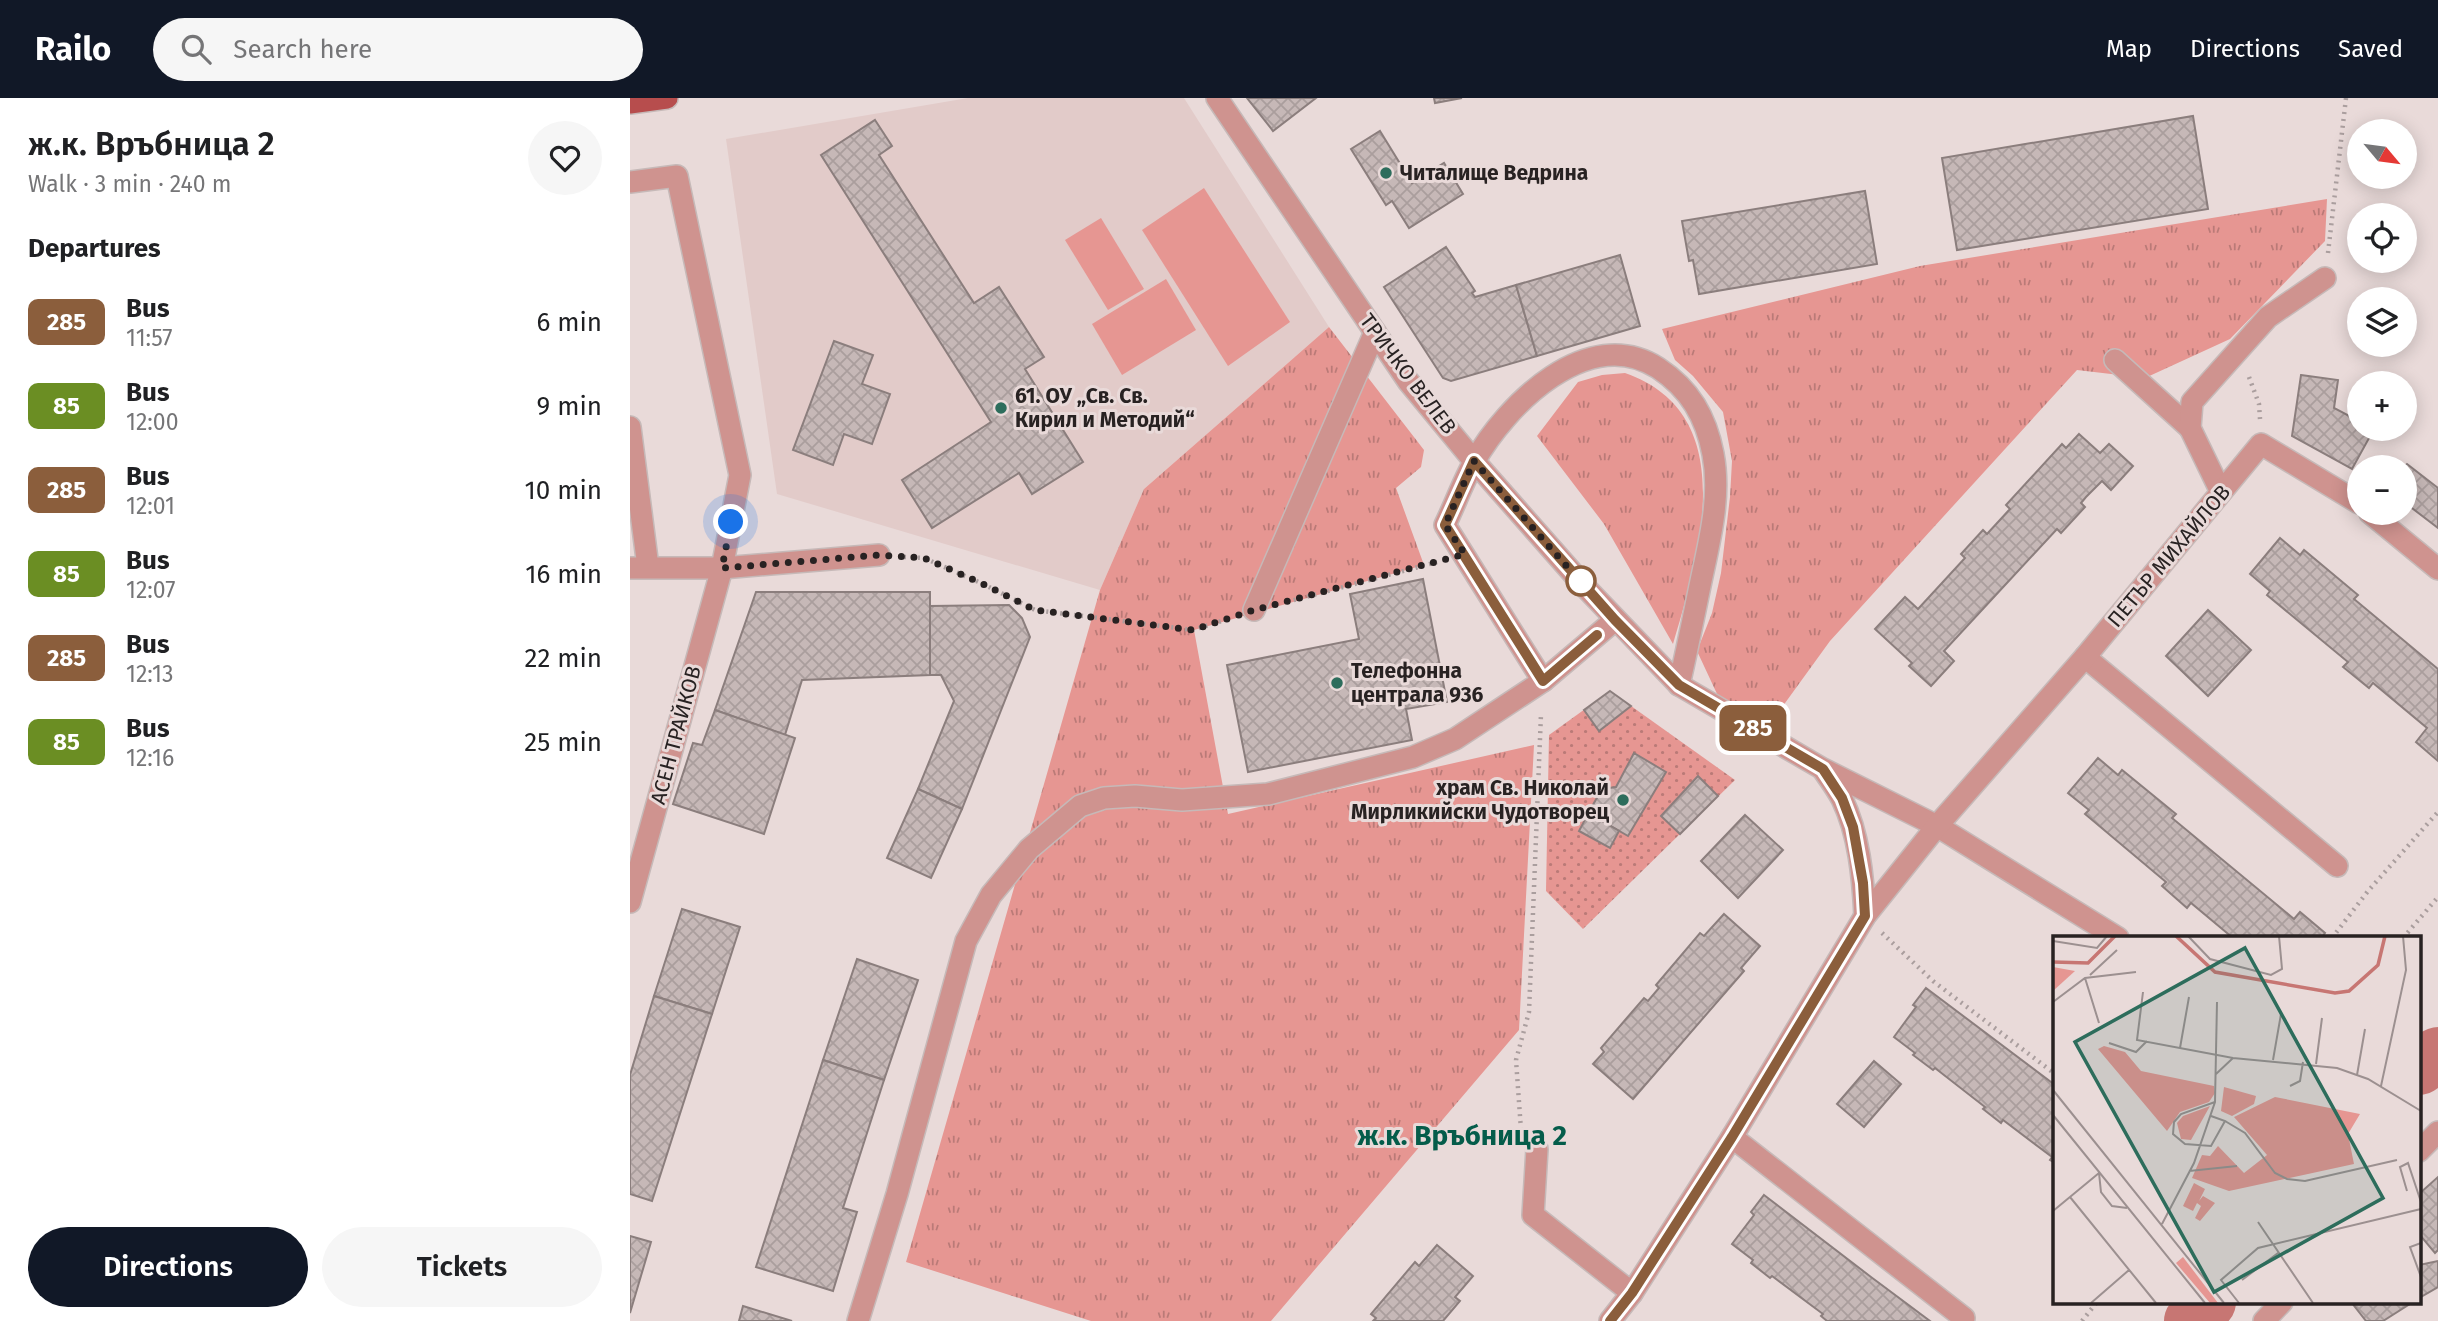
<!DOCTYPE html>
<html lang="en">
<head>
<meta charset="utf-8">
<style>
  body { margin:0; font-family:"Fira Sans",sans-serif; background:#f6f6f6; color:#202124; height:100vh; display:flex; flex-direction:column; font-size:26px; white-space:nowrap }
  * { box-sizing:border-box; margin:0 }
  p { font-size:23px; color:#757577 }
  .icon { flex:none; width:38px; height:38px; fill:none; stroke:currentColor; stroke-width:2; stroke-linecap:round; stroke-linejoin:round }
  .map { position:relative; flex:1; overflow:hidden }
  .drawer { display:flex; flex-direction:column; background:#fff; width:630px }
  .drawer>* { flex:none }
  .badge { padding:0 14px; border-radius:10px; font-size:24px; line-height:46px }
  .needle { width:46px; rotate:119deg }
  .buttons { position:absolute; left:1717px; top:21px; display:grid; gap:14px }
  .buttons a { display:grid; place-items:center; width:70px; height:70px; border-radius:50%; background:#fff; box-shadow:0 4px 18px #0003; font-size:35px }
  .you { position:absolute; width:35px; height:35px; margin:-18px; border:5px solid #fff; border-radius:50%; background:#1a73e8; box-shadow:0 0 0 10px #1a73e833 }
  .map>.badge { position:absolute; translate:-50% -50%; box-shadow:0 0 0 4px #fff }
  h2 { padding:0 28px; font-size:26px; line-height:63px }
  .round { display:grid; place-items:center; flex:none; width:74px; height:74px; border-radius:37px; background:#f6f6f6 }
  .summary { display:flex; align-items:center; justify-content:space-between; height:119px; padding:0 28px }
  h1 { font-size:33px; font-weight:600; line-height:52px }
  .button { display:flex; gap:14px; margin-top:auto; padding:14px 28px }
  .button a { flex:1; height:80px; border-radius:42px; background:#111827; color:#fff; font-size:28px; font-weight:600; line-height:80px; text-align:center }
  .button a+a { background:#f6f6f6; color:#202124 }
  ul { padding:0; list-style:none }
  li { display:flex; align-items:center; gap:21px; height:84px; padding:0 28px }
  li div { flex:1 }
  li b { display:block; font-size:26px }
  li em { font-style:normal }
  li .badge { min-width:77px; font-weight:700; text-align:center }
  header { display:flex; align-items:center; gap:42px; box-sizing:border-box; height:98px; padding:0 35px; background:#111827; color:#fff }
  header strong { font-size:33px }
  nav { display:flex; gap:38px; margin-inline-start:auto; font-size:24px }
  .search { width:490px; height:63px; background:#f6f6f6; display:flex; align-items:center; gap:18px; box-sizing:border-box; padding:0 24px; border-radius:38px; color:#757577; font-size:26px }
  main { display:flex; flex:1; min-height:0 }
  .map>svg:first-child { display:block }
  .built { fill:#e2cbc9 }
  .grass { fill:url(#grass-tufts) }
  .park { fill:url(#park-dots) }
  .pitch { fill:#e69692 }
  .lines { fill:none; stroke-linecap:round; stroke-linejoin:round }
  .river { stroke:#c77673; stroke-width:56 }
  .building { fill:url(#building-cross-hatch); stroke:#8b7e7d; stroke-width:2 }
  .minor-casing { stroke:#c6b9b8; stroke-width:24 }
  .major-casing { stroke:#c6b9b8; stroke-width:24 }
  .path { stroke:#aa9e9e; stroke-width:4.5; stroke-dasharray:2 5; stroke-linecap:butt }
  .minor { stroke:#cf938f; stroke-width:21 }
  .major { stroke:#b74d4d; stroke-width:21 }
  .line-casing { stroke:#fff; stroke-width:16 }
  .line { stroke:#8b5e3c; stroke-width:10 }
  .walk { stroke:#282222; stroke-width:7; stroke-dasharray:0 12.6 }
  .poi-dot { fill:#2d6d5c; stroke:#e9dad9; stroke-width:2.5 }
  .stop-dot { fill:#fff; stroke:#8b5e3c; stroke-width:3.5 }
  .labels { text-anchor:middle; dominant-baseline:central; stroke-width:6; stroke-linejoin:round; paint-order:stroke }
  .poi-label { font-size:21px; font-weight:bold; fill:#282222; stroke:#e9dad9; text-anchor:start }
  .street-label { font-size:21px; fill:#282222; stroke:#e9dad9 }
  .district-label { font-size:28px; font-weight:bold; fill:#045c4a; stroke:#e9dad9 }
  .inset-river { fill:none; stroke:#c77673; stroke-width:3.5 }
  .inset-road { fill:none; stroke:#9c9090; stroke-width:2 }
  .view { fill:#2d6d5c; fill-opacity:0.15; stroke:#2d6d5c; stroke-width:3.5 }
  .inset-edge { fill:none; stroke:#282222; stroke-width:3.5 }
</style>
</head>
<body>
<header>
<strong>Railo</strong>
<div class="search"><svg class="icon" aria-label="search" viewBox="0 0 24 24"><circle cx="10" cy="10" r="6"/><path d="M15 15l6 6"/></svg>Search here</div>
<nav><a>Map</a><a>Directions</a><a>Saved</a></nav>
</header>
<main>
<section class="drawer">
<div class="summary"><div><h1>ж.к. Връбница 2</h1><p>Walk · 3 min · 240 m</p></div><a class="round"><svg class="icon" aria-label="heart" viewBox="0 0 24 24"><path d="M12 20l-8-8c-3-5 5-10 8-4 3-6 11-1 8 4z"/></svg></a></div>
<h2>Departures</h2>
<ul>
<li><span class="badge" style="background:#8b5e3c;color:#fff">285</span><div><b>Bus</b><p>11:57</p></div><em>6 min</em></li>
<li><span class="badge" style="background:#6b8e23;color:#fff">85</span><div><b>Bus</b><p>12:00</p></div><em>9 min</em></li>
<li><span class="badge" style="background:#8b5e3c;color:#fff">285</span><div><b>Bus</b><p>12:01</p></div><em>10 min</em></li>
<li><span class="badge" style="background:#6b8e23;color:#fff">85</span><div><b>Bus</b><p>12:07</p></div><em>16 min</em></li>
<li><span class="badge" style="background:#8b5e3c;color:#fff">285</span><div><b>Bus</b><p>12:13</p></div><em>22 min</em></li>
<li><span class="badge" style="background:#6b8e23;color:#fff">85</span><div><b>Bus</b><p>12:16</p></div><em>25 min</em></li>
</ul>
<div class="button"><a>Directions</a><a>Tickets</a></div>
</section>
<div class="map">
<svg width="1808" height="1223" viewBox="0 0 1808 1223">
  <defs>
    <pattern id="grass-tufts" width="24" height="20" patternUnits="userSpaceOnUse" patternTransform="scale(1.75)"><rect width="24" height="20" fill="#e69692"/><path d="M3 7l-1-3M5 7V3M7 7l1-3M15 17l-1-3M17 17v-4M19 17l1-3" fill="none" stroke="#ba7a77"/></pattern>
    <pattern id="park-dots" width="8" height="8" patternUnits="userSpaceOnUse" patternTransform="scale(1.75)"><rect width="8" height="8" fill="#e69692"/><path d="M2 2h.1M6 6h.1" fill="none" stroke="#ba7a77" stroke-width="1.8" stroke-linecap="round"/></pattern>
    <pattern id="building-cross-hatch" width="8" height="8" patternUnits="userSpaceOnUse" patternTransform="scale(1.75)"><rect width="8" height="8" fill="#c6b8b7"/><path d="M0 0l8 8M0 8l8-8" fill="none" stroke="#aa9e9d"/></pattern>
  </defs>
  <rect width="100%" height="100%" fill="#e9dad9"/>
  <path class="built" d="M338,0H554L699,229L514,391L470,492L147,396L96,41Z"/>
  <g class="grass">
    <path d="M1697,101L1695,143L1600,241L1515,280L1447,272L1200,543L1137,630L1095,613L1067,553L1082,515L1091,475L1100,399L1102,363L1093,314L1063,278L1045,262L1032,231L1290,168Z"/>
    <path d="M699,229L794,352L791,369L766,390L794,467L564,532L598,716L904,647L889,932L641,1223H461L276,1164L470,492L514,391Z"/>
    <path d="M995,275C1113,316 1069,458 1043,546L974,426L907,338L948,284L972,277Z"/>
  </g>
  <path class="park" d="M980,593L1105,682L953,831L916,793L919,637Z"/>
  <g class="pitch">
    <path d="M574,90L660,224L598,268L512,132Z"/>
    <path d="M471,120L514,191L478,212L435,142Z"/>
    <path d="M536,181L566,232L492,277L462,226Z"/>
  </g>
  <g class="lines">
    <g class="river">
      <path d="M1789,969L1808,957"/>
      <path d="M1562,1223L1578,1204"/>
    </g>
  </g>
  <g class="building">
    <path d="M617,0H686L643,33Z"/>
    <path d="M804,0H832L805,5Z"/>
    <path d="M1563,18L1578,111L1327,152L1312,60Z"/>
    <path d="M245,22L262,48L249,57L344,205L369,189L414,259L395,271L453,364L402,396L389,375L302,430L272,382L361,324L191,57Z"/>
    <path d="M750,33L782,85L814,65L833,96L779,130L762,103L756,107L721,51Z"/>
    <path d="M1235,93L1247,166L1069,196L1063,162L1059,163L1052,123Z"/>
    <path d="M816,149L845,193L842,195L845,199L886,187L907,258L821,283L813,280L754,189Z"/>
    <path d="M990,157L1010,228L907,258L886,187Z"/>
    <path d="M204,243L243,257L232,286L260,296L242,346L214,336L203,367L163,352Z"/>
    <path d="M1671,277L1708,282L1704,310L1729,323V331H1744L1722,371L1662,338Z"/>
    <path d="M1449,336L1470,355L1479,346L1503,368L1481,392L1472,383L1456,399L1451,405L1455,409L1431,435L1427,431L1314,553L1324,563L1301,588L1279,568L1282,565L1245,531L1275,499L1288,511L1335,460L1331,456L1353,432L1357,436L1380,411L1376,407L1432,346L1436,350Z"/>
    <path d="M1777,366L1808,390V430L1774,404V369Z"/>
    <path d="M1650,440L1670,457L1674,452L1728,497L1724,501L1808,571V663L1786,644L1797,630L1743,585L1739,590L1713,569L1718,564L1637,497L1640,493L1620,476Z"/>
    <path d="M793,481L817,604L776,611L782,642L618,674L597,567L729,541L720,496Z"/>
    <path d="M126,494H300V577L172,582L155,637L85,612Z"/>
    <path d="M379,507L392,520L400,539L332,711L288,691L324,603L311,577H300V508Z"/>
    <path d="M1578,512L1621,552L1578,598L1536,558Z"/>
    <path d="M980,593L1001,608L969,633L954,612Z"/>
    <path d="M85,612L165,640L134,736L43,706L63,645L72,647Z"/>
    <path d="M1004,655L1036,674L998,738L967,720L960,712L972,691L986,689Z"/>
    <path d="M1468,660L1488,677L1492,672L1546,716L1542,720L1664,821L1670,814L1695,835L1691,840H1603L1561,805L1557,810L1532,788L1536,784L1455,716L1459,712L1438,695Z"/>
    <path d="M1068,678L1088,698L1050,736L1031,718Z"/>
    <path d="M288,691L332,711L301,780L257,760Z"/>
    <path d="M960,712L967,720L989,733L980,750L949,733Z"/>
    <path d="M1115,717L1153,752L1108,800L1071,763Z"/>
    <path d="M52,811L110,829L82,916L24,898Z"/>
    <path d="M1094,816L1130,848L1111,870L1114,873L1003,1001L963,966L974,954L971,950L1014,900L1018,903L1029,890L1026,887L1070,835L1074,838Z"/>
    <path d="M227,861L288,882L254,982L193,962Z"/>
    <path d="M1296,890L1425,987V1065L1420,1062L1422,1059L1373,1022L1371,1025L1353,1011L1355,1009L1305,970L1303,972L1283,957L1285,955L1264,939L1286,909L1283,907Z"/>
    <path d="M24,898L82,916L22,1103L0,1096V977Z"/>
    <path d="M193,962L254,982L213,1110L227,1114L203,1193L126,1169Z"/>
    <path d="M1244,963L1271,986L1234,1029L1207,1006Z"/>
    <path d="M1808,1079V1152L1805,1155L1789,1136V1096Z"/>
    <path d="M1134,1097L1241,1179L1300,1223H1197L1191,1218L1193,1216L1142,1178L1140,1180L1121,1165L1123,1162L1102,1146L1124,1117L1121,1114Z"/>
    <path d="M0,1138L21,1144L0,1215Z"/>
    <path d="M807,1147L843,1178L825,1199L830,1203L813,1223H743L746,1220L741,1216L785,1164L789,1168Z"/>
    <path d="M1808,1163V1189L1789,1200V1167Z"/>
    <path d="M1724,1204H1783L1753,1223H1736L1722,1205Z"/>
    <path d="M113,1208L162,1223H109Z"/>
  </g>
  <g class="lines">
    <defs>
      <g id="minor">
        <path d="M587,0L778,283L844,363L955,489L1049,587L1193,671L1307,728L1488,840"/>
        <path d="M0,84L47,78L110,377L92,470L0,804"/>
        <path d="M1485,262L1560,330"/>
        <path d="M0,329L18,469"/>
        <path d="M1591,394L1560,330L1562,304L1638,219L1695,180"/>
        <path d="M1740,415L1808,471"/>
        <path d="M0,470H92L249,457"/>
        <path d="M624,512L745,234"/>
        <path d="M985,522L913,583L815,427C825,406 833,384 844,364C876,307 958,225 1028,270C1060,291 1076,319 1083,356C1091,398 1080,441 1071,483C1064,517 1057,552 1049,587"/>
        <path d="M1455,559L1707,768"/>
        <path d="M1194,673C1200,682 1207,691 1212,701C1229,736 1233,779 1235,818"/>
        <path d="M1102,1039L1334,1220"/>
        <path d="M907,1051L903,1117L1002,1195"/>
        <path d="M1789,1053L1808,1034"/>
        <path d="M228,1223L267,1096L336,843L361,797L399,751L450,708L474,700L505,698L552,702L638,696L783,659L825,641L913,583"/>
        <path d="M980,1223L1002,1195L1102,1039L1235,818L1307,728L1455,559L1631,346L1729,405"/>
        <path d="M1634,1223L1652,1204"/>
      </g>
      <path id="major" d="M0,5L37,0"/>
    </defs>
    <use href="#minor" class="minor-casing"/>
    <use href="#major" class="major-casing"/>
    <g class="path">
      <path d="M1698,155L1716,0"/>
      <path d="M1619,279L1629,306L1630,321"/>
      <path d="M274,459L294,460L351,485L405,512L563,532L601,520"/>
      <path d="M657,504L807,464"/>
      <path d="M1252,835L1303,883L1425,976"/>
      <path d="M1702,840L1738,793L1808,714"/>
      <path d="M1773,840L1808,799"/>
      <path d="M891,1032L886,962L899,914L911,616"/>
      <path d="M1452,1223L1467,1204"/>
    </g>
    <use href="#minor" class="minor"/>
    <use href="#major" class="major"/>
  </g>
  <g class="lines">
    <defs>
      <path id="line" d="M967,537L913,583L815,427L844,363L985,522L1049,587L1193,671L1212,700L1223,729L1233,785L1235,818L1102,1039L1002,1195L980,1223"/>
    </defs>
    <use href="#line" class="line-casing"/>
    <use href="#line" class="line"/>
    <path class="walk" d="M101,424L92,470L249,457L294,460L351,485L405,512L563,532L624,512L835,456L815,427L844,363L955,489L951,483"/>
  </g>
  <g class="poi-dot">
    <circle cx="756" cy="75" r="7"/>
    <circle cx="371" cy="310" r="7"/>
    <circle cx="707" cy="585" r="7"/>
    <circle cx="993" cy="702" r="7"/>
  </g>
  <circle class="stop-dot" cx="951" cy="483" r="14"/>
  <g class="labels">
    <g class="poi-label">
      <text x="770" y="75">Читалище Ведрина</text>
      <text x="385" y="298">61. ОУ „Св. Св.<tspan x="385" dy="24">Кирил и Методий“</tspan></text>
      <text x="721" y="573">Телефонна<tspan x="721" dy="24">централа 936</tspan></text>
      <text x="979" y="690" text-anchor="end">храм Св. Николай<tspan x="979" dy="24">Мирликийски Чудотворец</tspan></text>
    </g>
    <g class="street-label">
      <text transform="translate(778 276) rotate(53)">ТРИЧКО ВЕЛЕВ</text>
      <text transform="translate(1539 458) rotate(-50)">ПЕТЪР МИХАЙЛОВ</text>
      <text transform="translate(46 637) rotate(-75)">АСЕН ТРАЙКОВ</text>
    </g>
    <g class="district-label">
      <text x="832" y="1037">ж.к. Връбница 2</text>
    </g>
  </g>
  <g transform="translate(1423 838)">
    <rect width="368" height="368" fill="#e9dad9"/>
    <path d="M51,110L72,116L88,135L161,150L162,157L156,166L127,176L114,195L45,113ZM222,161L307,178L295,198L301,228L176,255L139,242L149,219L157,220L165,210L191,237L214,219L181,181ZM157,170L138,204L128,203L124,187L130,180ZM130,321L165,367H157L123,327Z" fill="#e69692"/>
    <path d="M0,31L22,35L0,55Z" fill="#e69692"/>
    <path d="M171,151L203,160L201,168L179,180L168,175Z" fill="#e69692"/>
    <path d="M141,247L152,253L146,265L150,260L162,267L147,285L142,282L148,270L144,267L140,275L130,270Z" fill="#e69692"/>
    <path class="inset-river" d="M123,0L162,36L282,57L296,55L325,29L332,0M0,26L35,27L62,0"/>
    <path class="inset-road" d="M135,0L157,23L218,39L229,33L226,0M0,5L44,12L54,0M37,39L64,14M32,42L46,87M90,56L84,104L180,122L284,132L315,143L368,175M0,66L32,42L83,36M56,107L83,116L94,105M127,112L136,61M220,124L228,78M263,128L269,82M163,138L180,122M304,139L312,93M237,150L247,145L250,126M328,150L353,34L350,0M0,154L171,367M0,179L152,367M158,180L172,185L158,210L132,208L120,198L121,186L128,178L162,166M172,185L192,197L222,237L234,243L252,245L344,224M136,235L184,230M46,237L48,256L59,270L74,272M354,255L347,231L355,227L368,266M17,261L103,367M0,275L46,237M205,286L260,367M109,288L141,227L162,166L164,66M368,307L357,311L368,341M189,344L225,317M38,367L76,334M186,367L168,344L205,312L368,273"/>
    <path class="view" d="M192,12L330,262L161,356L22,106Z"/>
    <rect width="368" height="368" class="inset-edge"/>
  </g>
</svg>
<div class="buttons">
<a><svg class="needle" viewBox="-14 -14 28 28"><path d="M0-13l5 13h-10z" fill="#e53935"/><path d="M0 13l5-13h-10z" fill="#757577"/></svg></a>
<a><svg class="icon" aria-label="locate" viewBox="0 0 24 24"><circle cx="12" cy="12" r="6"/><path d="M12 2v4M12 18v4M2 12h4M18 12h4"/></svg></a>
<a><svg class="icon" aria-label="layers" viewBox="0 0 24 24"><path d="M12 4l9 5-9 5-9-5zM3 14l9 5 9-5"/></svg></a>
<a>+</a>
<a>−</a>
</div>
<div class="you" style="left:101px;top:424px"></div>
<b class="badge" style="left:1123px;top:630px;background:#8b5e3c;color:#fff">285</b>
</div>
</main>
</body>
</html>
